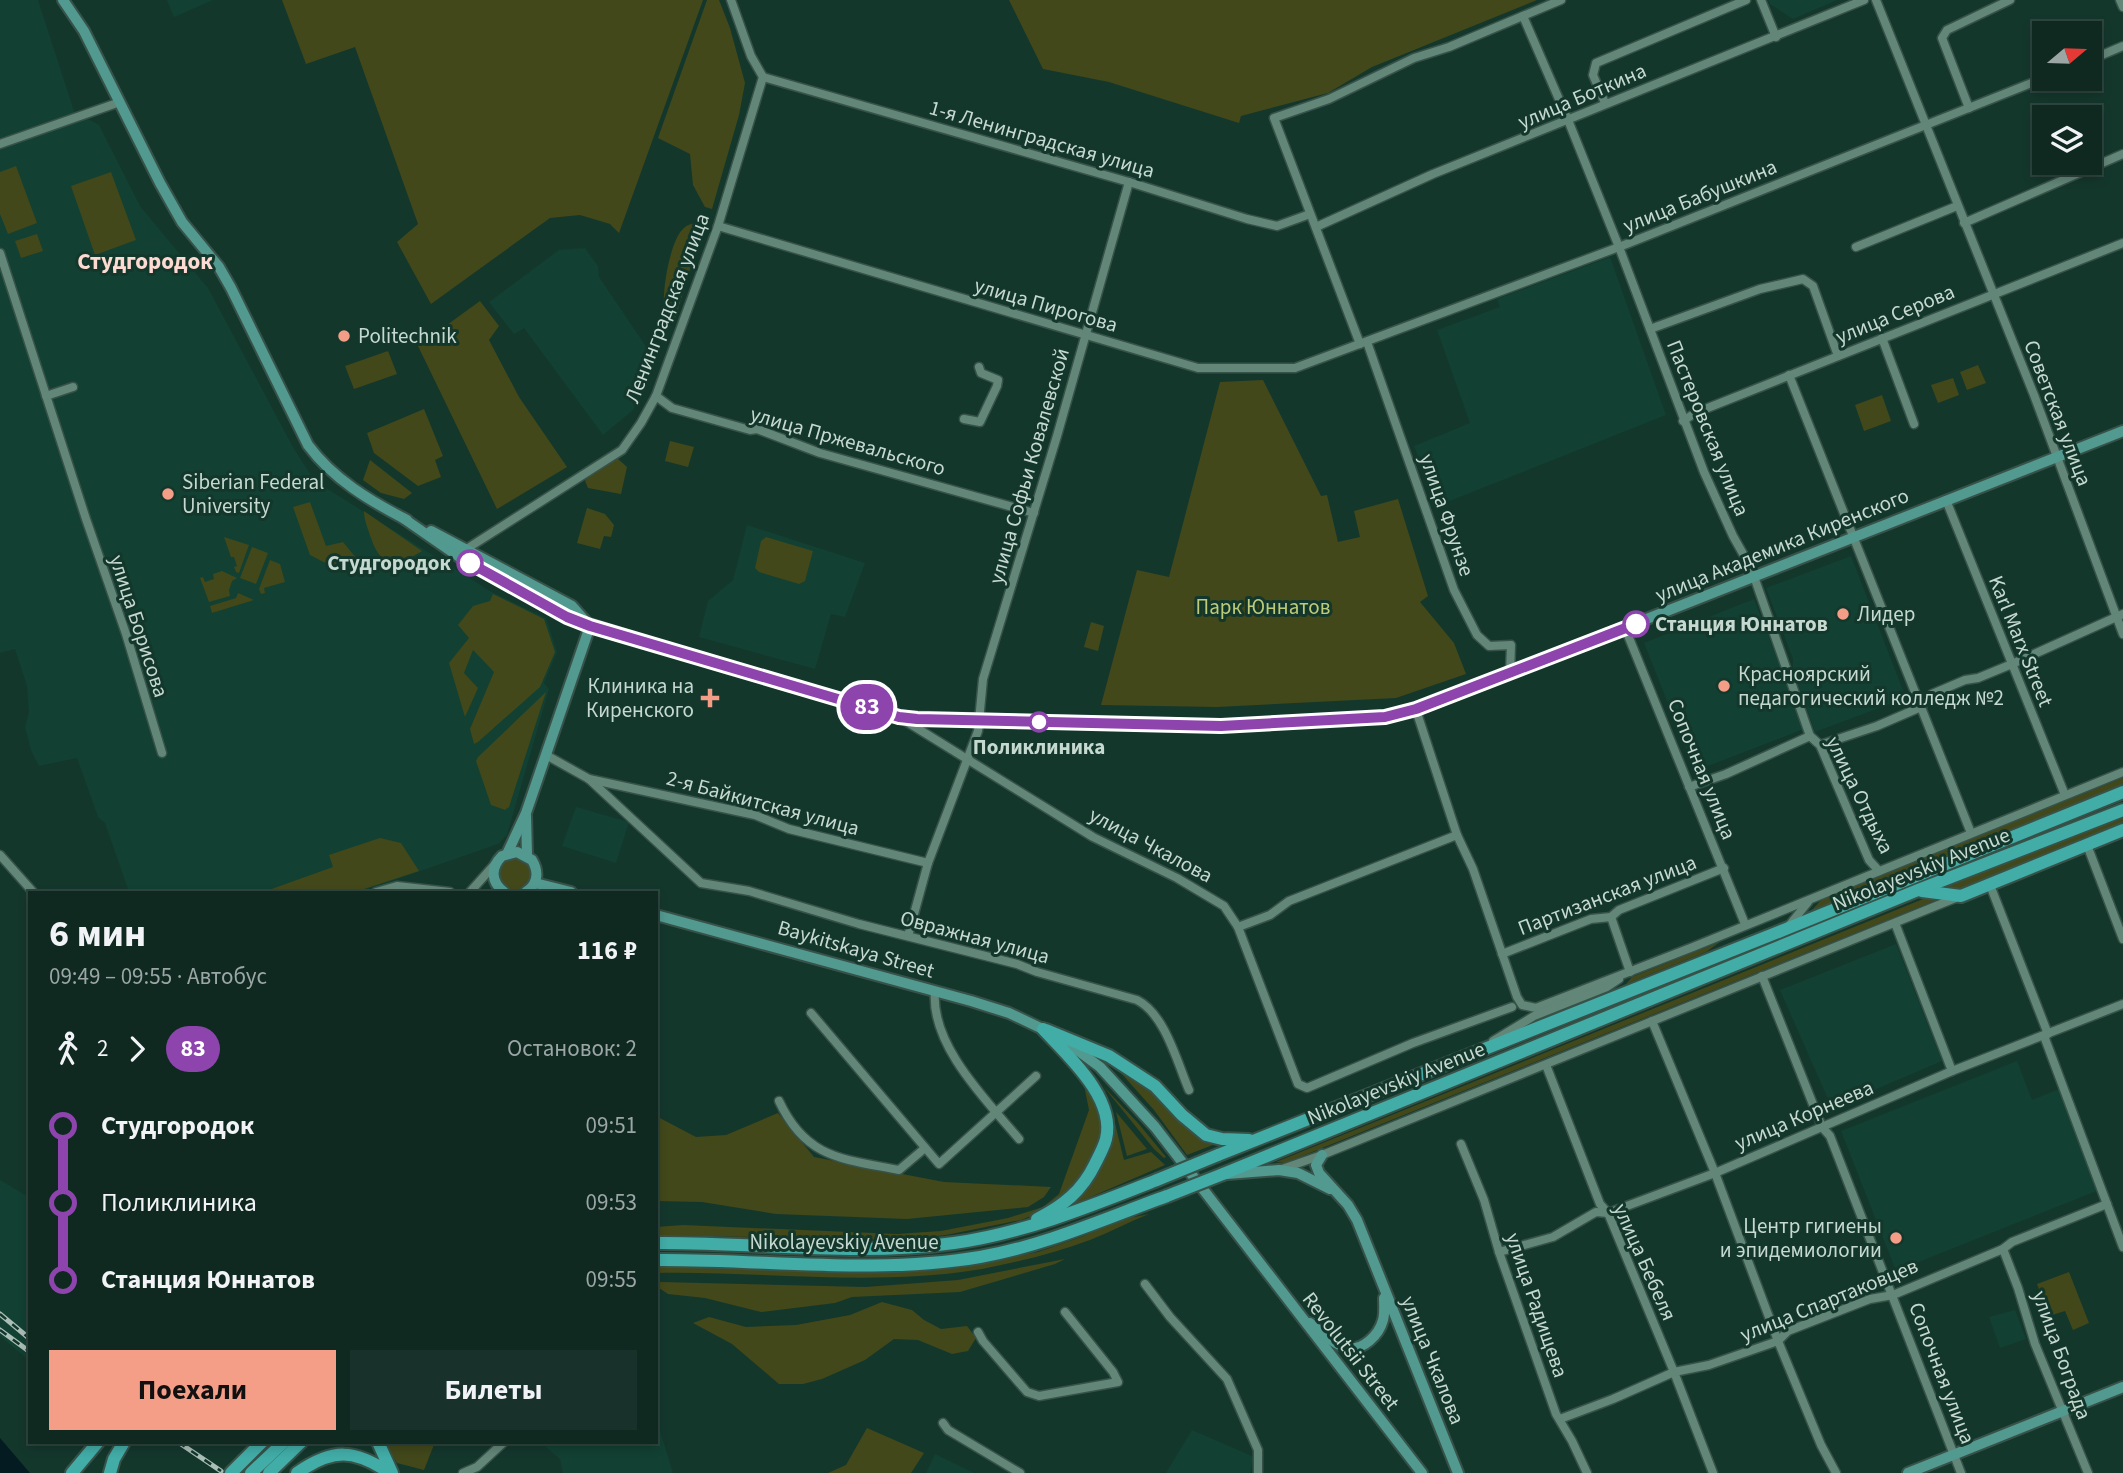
<!DOCTYPE html>
<html lang="ru">
<head>
<meta charset="utf-8">
<style>
  body { margin:0; font-family:"Source Sans 3",sans-serif; background:#18312a; color:#f1f3f6; height:100vh; display:flex; flex-direction:column; font-size:26px; white-space:nowrap }
  * { box-sizing:border-box; margin:0 }
  p { font-size:23px; color:#9ba6a5 }
  .icon { flex:none; width:38px; height:38px; fill:none; stroke:currentColor; stroke-width:2; stroke-linecap:round; stroke-linejoin:round }
  .map { position:relative; flex:1; overflow:hidden }
  .panel { position:absolute; left:28px; top:891px; width:630px; height:553px; display:flex; flex-direction:column; background:#0f2921; border-radius:0px; box-shadow:0 4px 10px #0003,0 0 0 2px #2f453f }
  .panel>* { flex:none }
  .badge { padding:0 14px; border-radius:23px; font-size:24px; line-height:46px }
  .needle { width:46px; rotate:71deg }
  .buttons { position:absolute; left:2032px; top:21px; display:grid; gap:14px }
  .buttons a { display:grid; place-items:center; width:70px; height:70px; border-radius:0px; background:#0f2921; box-shadow:0 4px 10px #0003,0 0 0 2px #2f453f; font-size:35px }
  .map>.badge { position:absolute; translate:-50% -50%; box-shadow:0 0 0 4px #fff }
  .legs { display:flex; align-items:center; gap:10px; height:77px; padding:0 21px; font-size:23px }
  .legs p { margin-inline-start:auto }
  .head { display:flex; align-items:center; justify-content:space-between; height:119px; padding:0 21px }
  h1 { font-size:38px; font-weight:700; line-height:52px }
  .cta { display:flex; gap:14px; margin-top:auto; padding:14px 21px }
  .cta a { flex:1; height:80px; border-radius:0px; background:#f49e87; color:#111; font-size:28px; font-weight:700; line-height:80px; text-align:center }
  .cta a+a { background:#18312a; color:#f1f3f6 }
  ul { padding:0 21px; list-style:none }
  li { display:flex; align-items:center; gap:24px; height:77px; font-size:26px }
  li i { display:grid; place-items:center; width:10px; height:100%; margin:0 9px; background:currentColor }
  li i::after { content:''; width:18px; height:18px; margin:-9px; border:5px solid; border-radius:50%; background:#0f2921 }
  li p { margin-inline-start:auto }
  li:first-child i { background:linear-gradient(#0000 50%,currentColor 0) }
  li:last-child i { background:linear-gradient(currentColor 50%,#0000 0) }
  .map>svg:first-child { display:block }
  .built { fill:#124032 }
  .green { fill:#42481a }
  .water { fill:#051b22 }
  .lines { fill:none; stroke-linecap:round; stroke-linejoin:round }
  .street-casing { stroke:#375249; stroke-width:11 }
  .secondary-casing { stroke:#375249; stroke-width:14 }
  .primary-casing { stroke:#375249; stroke-width:16 }
  .street { stroke:#628678; stroke-width:8 }
  .secondary { stroke:#529990; stroke-width:10 }
  .primary { stroke:#42aca7; stroke-width:12 }
  .rail-casing { stroke:#a9beb6; stroke-width:5 }
  .rail { stroke:#14372c; stroke-width:2.5; stroke-dasharray:8; stroke-linecap:butt }
  .primary-bridge-casing { stroke:#375249; stroke-width:16; stroke-linecap:butt }
  .primary-bridge { stroke:#42aca7; stroke-width:12 }
  .line-1-casing { stroke:#fff; stroke-width:16 }
  .line-1 { stroke:#8e44ad; stroke-width:10 }
  .poi-dot { fill:#f49e87; stroke:#14372c; stroke-width:2.5 }
  .stop-1-dot { fill:#fff; stroke:#8e44ad; stroke-width:3.5 }
  .labels { text-anchor:middle; dominant-baseline:central; stroke-width:6; stroke-linejoin:round; paint-order:stroke }
  .street-label { font-size:21px; fill:#c6d9d1; stroke:#14372c }
  .poi-label { font-size:21px; fill:#c6d9d1; stroke:#14372c; text-anchor:start }
  .stop-label { font-size:21px; font-weight:bold; fill:#c6d9d1; stroke:#14372c; text-anchor:end }
  .park-label { font-size:21px; fill:#becb78; stroke:#14372c }
  .neighbourhood-label { font-size:23px; font-weight:bold; fill:#fddbd2; stroke:#14372c }
</style>
</head>
<body>
<div class="map">
<svg width="2123" height="1473" viewBox="0 0 2123 1473">
  <rect width="100%" height="100%" fill="#14372c"/>
  <g class="built">
    <path d="M0,0H38L74,111L99,125L140,206L208,288L294,449L315,481L490,591L546,618L557,652L544,683L549,689L507,835L498,844L360,892H129L105,823L98,817L77,758L39,766L31,750L25,727L29,712L27,686L15,649L0,653Z"/>
    <path d="M167,0H213L174,17Z"/>
    <path d="M1768,0H1837L1793,19L1770,4Z"/>
    <path d="M585,248L598,266L599,277L656,361L633,410L603,435L524,328L514,334L489,302L559,250Z"/>
    <path d="M1610,257L1666,415L1437,506L1414,446L1470,423L1437,330L1500,307L1497,299Z"/>
    <path d="M747,525L865,563L845,617L831,614L815,669L699,637L708,601L733,580Z"/>
    <path d="M1851,556L1906,698L1815,732L1793,671V659L1766,588Z"/>
    <path d="M1754,599L1804,729L1695,771L1644,643Z"/>
    <path d="M576,807L629,822L616,863L562,846Z"/>
    <path d="M1896,944L1942,1061L1832,1108L1780,990Z"/>
    <path d="M2017,1061L2032,1100L2059,1089L2099,1190L1896,1271L1841,1131Z"/>
    <path d="M0,1180L30,1198V1361L0,1336Z"/>
    <path d="M2015,1310L2026,1339L2000,1348L1989,1317Z"/>
    <path d="M656,1418L673,1473H563L560,1459L540,1442H656Z"/>
    <path d="M1192,1430L1254,1457L1250,1473H1166Z"/>
    <path d="M935,1454L974,1473H926Z"/>
  </g>
  <g class="green">
    <path d="M282,0H703L619,233L610,224L580,215L550,218L431,304L397,242L418,224L355,47L306,64Z"/>
    <path d="M707,0H719L730,28L745,83L739,115L712,209L705,207L693,185L690,154L658,138Z"/>
    <path d="M1009,0H1537L1372,67L1328,93L1241,116L1239,123L1109,82L1043,69Z"/>
    <path d="M16,166L37,223L8,234L0,214V172Z"/>
    <path d="M111,172L136,240L95,255L71,186Z"/>
    <path d="M695,223L704,225L674,322L666,321C659,303 669,240 684,228C687,225 691,224 695,223Z"/>
    <path d="M37,234L43,251L21,258L15,241Z"/>
    <path d="M480,301L499,326L489,340L519,397L567,467L497,509L418,346Z"/>
    <path d="M388,351L397,374L354,389L345,366Z"/>
    <path d="M1978,365L1986,383L1967,390L1960,372Z"/>
    <path d="M1953,378L1959,395L1938,403L1931,385Z"/>
    <path d="M1263,380L1321,496L1327,495L1338,542L1360,537L1354,511L1398,499L1428,596L1420,602L1454,643L1466,674L1396,698L1217,707L1101,705L1137,570L1169,577L1220,382Z"/>
    <path d="M1882,395L1891,421L1864,431L1855,405Z"/>
    <path d="M424,409L443,456L435,460L441,477L418,486L374,453L367,433Z"/>
    <path d="M670,441L694,447L688,467L665,461Z"/>
    <path d="M617,458L627,467L621,494L588,488L585,481L589,475Z"/>
    <path d="M370,460L412,493L404,499L381,493L363,480Z"/>
    <path d="M310,502L326,546L343,542L357,559L333,567L310,555L293,507Z"/>
    <path d="M587,508L605,514L614,525L611,537L604,536L600,549L577,543Z"/>
    <path d="M364,511L422,551C398,566 381,569 371,538C368,529 364,520 364,511Z"/>
    <path d="M224,537L249,545L239,573L236,572L234,567L237,566L234,557H231Z"/>
    <path d="M766,537L813,551L805,581L799,584L759,572L755,568L761,541Z"/>
    <path d="M252,547L268,553L256,584L240,578Z"/>
    <path d="M270,560L280,564L285,582L264,588L265,593L261,594L259,589Z"/>
    <path d="M222,571L237,578L232,581L229,590L230,596L209,602L200,578L203,577L205,582L214,579L213,574Z"/>
    <path d="M238,593L254,600L212,613L210,606L236,598Z"/>
    <path d="M493,594L544,619L555,652L540,687L478,742L474,744L470,729L494,672L473,650L464,673L478,688L465,717L449,663L469,638L458,625L473,606L490,601Z"/>
    <path d="M1091,622L1104,626L1098,651L1084,647Z"/>
    <path d="M546,692L509,807L505,810L491,805L476,761L478,757Z"/>
    <path d="M2123,778V784L1811,911L1822,899Z"/>
    <path d="M2123,816V823L2121,824L1964,888L1949,890L1939,887Z"/>
    <path d="M380,838L401,843L419,871L355,892H266V891L333,867L329,855Z"/>
    <circle cx="515" cy="874" r="17"/>
    <path d="M1928,897L1939,899L1285,1163L1276,1162Z"/>
    <path d="M1720,942L1706,952L1626,984L1632,977Z"/>
    <path d="M1113,1064L1134,1075L1218,1143L1187,1155L1154,1110Z"/>
    <path d="M1103,1086L1138,1123L1166,1157L1164,1158L1154,1149Z"/>
    <path d="M1089,1088L1096,1100L1102,1125L1096,1149L1086,1170L1062,1204L1021,1220L946,1235L899,1240L656,1235V1227L683,1225L897,1234L941,1231L1008,1218L1043,1207L1059,1194L1089,1110L1085,1090Z"/>
    <path d="M1107,1100L1110,1103L1124,1160L1151,1152L1165,1165L1072,1205L1084,1192L1111,1115Z"/>
    <path d="M1116,1112L1147,1149L1127,1156Z"/>
    <path d="M778,1113L814,1157L944,1182L1051,1187L1044,1197L1028,1207L907,1219L776,1214L702,1202L656,1201V1116L696,1137L726,1135Z"/>
    <path d="M1149,1214C1129,1222 1110,1232 1090,1240C1056,1253 1018,1262 982,1269C874,1287 764,1271 656,1273V1268L668,1267L881,1273L957,1268L1038,1252L1081,1237L1124,1219Z"/>
    <path d="M1065,1259L1055,1264L960,1292L852,1297L835,1303L761,1312L705,1298L668,1294L659,1288L660,1282L866,1287L958,1280Z"/>
    <path d="M2069,1272L2089,1323L2073,1330L2065,1311L2049,1316L2037,1284Z"/>
    <path d="M882,1302L912,1310L924,1320L941,1329L967,1326L976,1338L968,1351L952,1354L918,1340L894,1339L865,1360L822,1379L803,1384H779L732,1344L693,1323L709,1317L746,1327L796,1325L850,1315Z"/>
    <path d="M867,1428L924,1453L911,1473H828L846,1465Z"/>
    <path d="M384,1442H435L424,1470L397,1463Z"/>
  </g>
  <path class="water" d="M0,1438L30,1473H0Z"/>
  <g class="lines">
    <defs>
      <g id="street">
        <path d="M1761,0L1776,37"/>
        <path d="M1876,0L2034,395L2123,634"/>
        <path d="M2120,0L2123,7"/>
        <path d="M1523,16L1568,120L1619,247L1704,472L1733,536L1751,568L1810,736L1820,745L1869,860L1879,871"/>
        <path d="M2090,60L2123,46"/>
        <path d="M763,77L1129,182L1247,219L1277,226L1310,214"/>
        <path d="M1605,103L1593,75L1596,63L1746,0"/>
        <path d="M1969,108L1942,38L1947,30L2010,0"/>
        <path d="M0,144L120,102"/>
        <path d="M1964,223L2123,154"/>
        <path d="M718,226L1198,368H1295L1619,247L2044,78"/>
        <path d="M1316,227L1433,174L1864,0"/>
        <path d="M1856,247L1957,206"/>
        <path d="M0,253L86,519L126,634L162,753"/>
        <path d="M1650,329L1760,289L1803,279L1813,286L1838,356"/>
        <path d="M1882,338L1914,424"/>
        <path d="M1367,342L1454,590L1477,635L1489,646L1511,645L1510,673"/>
        <path d="M1360,344L1274,118L1329,99L1414,58L1449,47L1561,0"/>
        <path d="M1789,375L1971,833"/>
        <path d="M46,396L73,387"/>
        <path d="M656,396L672,408L750,430L757,429L820,453L1034,513"/>
        <path d="M964,419L980,422L997,386L998,380L981,373L979,367"/>
        <path d="M1683,421L1695,413L2123,243"/>
        <path d="M1946,500L2065,795"/>
        <path d="M468,548L622,450L641,423L656,396L718,226L763,77L751,56L731,0"/>
        <path d="M1625,628L1745,924"/>
        <path d="M1416,710L1457,835L1473,869L1517,997L1522,1005L1536,1008L1693,947L2123,772"/>
        <path d="M899,717L1093,837L1177,878L1224,906L1238,927L1298,1084L1307,1088L1413,1043L1512,1007"/>
        <path d="M546,755L589,779L701,883L749,891L859,924L1017,964L1037,972L1137,1000C1165,1014 1177,1062 1189,1090"/>
        <path d="M589,779L755,815L789,829L928,863"/>
        <path d="M1689,787L1726,774L1810,736L1820,745L1877,726L1921,707L1932,694L1965,680L1978,678L2012,664L2123,614"/>
        <path d="M2087,845L2123,939"/>
        <path d="M0,855L33,892"/>
        <path d="M1990,885L2048,1034L2044,1036L2123,1247"/>
        <path d="M376,892L397,886L450,892"/>
        <path d="M470,892L495,864"/>
        <path d="M1611,917L1630,972"/>
        <path d="M1895,923L1952,1071"/>
        <path d="M1238,927L1270,915L1289,901L1457,835"/>
        <path d="M1788,927L1808,902"/>
        <path d="M908,936L928,863L978,731L983,679L1057,436L1129,182"/>
        <path d="M1502,954L1591,919L1611,917L1619,910L1724,868"/>
        <path d="M1762,976L1822,1127L1830,1136L1961,1473"/>
        <path d="M935,991C930,1045 987,1101 1019,1139"/>
        <path d="M811,1013L939,1164L1036,1076"/>
        <path d="M1652,1021L1715,1173L1778,1341L1821,1445L1836,1473"/>
        <path d="M1493,1041L1534,1016L1607,987L1619,979"/>
        <path d="M1546,1065L1600,1204L1608,1213L1674,1372L1713,1473"/>
        <path d="M779,1101C806,1159 843,1159 899,1170L925,1148"/>
        <path d="M1461,1144L1484,1200L1499,1252L1556,1414L1572,1441L1587,1473"/>
        <path d="M1282,1169L1322,1155L1958,897"/>
        <path d="M2003,1249L2018,1288L2035,1344L2088,1473"/>
        <path d="M1499,1252L1553,1237L1596,1212L1608,1213L1715,1173L1952,1071L2123,1004"/>
        <path d="M1145,1284L1170,1317L1227,1379L1258,1450V1473"/>
        <path d="M978,1332L983,1341L1027,1392L1039,1396L1118,1382L1113,1372L1065,1312"/>
        <path d="M1560,1419L1613,1399L1674,1372L1709,1365L1778,1341L1788,1331L1870,1299L1893,1295L2003,1249L2012,1242L2107,1204"/>
        <path d="M943,1423L948,1430L1020,1473"/>
        <path d="M463,1473L477,1467L504,1442"/>
      </g>
      <g id="secondary">
        <path d="M63,0L84,31L160,183L182,222L219,267L231,288L308,445C333,479 370,501 407,520"/>
        <path d="M403,518L465,561L567,617L726,667L899,717L1221,726L1385,717L1416,710L2123,431"/>
        <path d="M431,531L572,606L588,624"/>
        <path d="M526,816L527,855"/>
        <path d="M507,854L526,813L590,626"/>
        <path d="M535,883L571,892"/>
        <path d="M504,892C491,882 490,868 502,856L517,852L532,860C539,872 538,884 526,892"/>
        <path d="M656,915L971,1001L1009,1013L1049,1032"/>
        <path d="M1069,1044L1100,1067L1155,1127L1422,1473"/>
        <path d="M1322,1155L1316,1165L1319,1173L1348,1205L1357,1220L1458,1473"/>
        <path d="M1227,1174L1279,1170L1298,1173L1330,1189"/>
        <path d="M1310,1323C1321,1332 1333,1344 1347,1348C1363,1351 1379,1335 1383,1320C1385,1313 1384,1305 1384,1298"/>
        <path d="M1908,1473L2123,1387"/>
      </g>
      <g id="primary">
        <path d="M1922,891L1961,896L2123,830"/>
        <path d="M1046,1030L1109,1056L1155,1086L1182,1115L1206,1135L1222,1139L1249,1140"/>
        <path d="M1218,1155L1786,929L2123,792"/>
        <path d="M1223,1174L1918,890L2123,810"/>
        <path d="M1037,1219C1063,1206 1082,1191 1095,1164C1099,1156 1104,1147 1106,1139C1116,1098 1067,1055 1043,1029"/>
        <path d="M656,1243C755,1242 856,1257 954,1243C1025,1233 1091,1206 1157,1180"/>
        <path d="M656,1260C764,1259 873,1275 980,1257C1044,1246 1106,1218 1167,1196"/>
        <path d="M378,1442L392,1473"/>
        <path d="M72,1473L98,1442"/>
        <path d="M110,1473L114,1459L124,1442"/>
        <path d="M231,1473L262,1442"/>
        <path d="M251,1473L284,1442"/>
        <path d="M269,1473L301,1442"/>
        <path d="M297,1473C333,1448 354,1449 390,1473"/>
      </g>
    </defs>
    <use href="#street" class="street-casing"/>
    <use href="#secondary" class="secondary-casing"/>
    <use href="#primary" class="primary-casing"/>
    <use href="#street" class="street"/>
    <use href="#secondary" class="secondary"/>
    <use href="#primary" class="primary"/>
    <defs>
      <g id="rail">
        <path d="M0,1314L30,1339"/>
        <path d="M0,1330L30,1352"/>
        <path d="M178,1442L221,1471"/>
      </g>
    </defs>
    <use href="#rail" class="rail-casing"/>
    <use href="#rail" class="rail"/>
    <defs>
      <g id="primary-bridge">
        <path d="M1157,1180L1218,1155"/>
        <path d="M1167,1196L1223,1174"/>
      </g>
    </defs>
    <use href="#primary-bridge" class="primary-bridge-casing"/>
    <use href="#primary-bridge" class="primary-bridge"/>
  </g>
  <g class="lines">
    <defs>
      <path id="line-1" d="M470,563L567,617L590,626L899,717L917,719L1221,726L1385,717L1416,709L1636,624"/>
    </defs>
    <use href="#line-1" class="line-1-casing"/>
    <use href="#line-1" class="line-1"/>
  </g>
  <g class="poi-dot">
    <circle cx="344" cy="336" r="7"/>
    <circle cx="168" cy="494" r="7"/>
    <circle cx="1843" cy="614" r="7"/>
    <circle cx="1724" cy="686" r="7"/>
    <path d="M706.5 687.5h7v7h7v7h-7v7h-7v-7h-7v-7h7z"/>
    <circle cx="1896" cy="1238" r="7"/>
  </g>
  <g class="stop-1-dot">
    <circle cx="470" cy="563" r="12"/>
    <circle cx="1636" cy="624" r="12"/>
    <circle cx="1039" cy="722" r="9"/>
  </g>
  <g class="labels">
    <g class="street-label">
      <text transform="translate(1582 96) rotate(-23)">улица Боткина</text>
      <text transform="translate(1042 139) rotate(16)">1-я Ленинградская улица</text>
      <text transform="translate(1700 196) rotate(-22)">улица Бабушкина</text>
      <text transform="translate(1046 305) rotate(16)">улица Пирогова</text>
      <text transform="translate(667 308) rotate(-69)">Ленинградская улица</text>
      <text transform="translate(1895 314) rotate(-22)">улица Серова</text>
      <text transform="translate(2058 413) rotate(69)">Советская улица</text>
      <text transform="translate(1708 428) rotate(68)">Пастеровская улица</text>
      <text transform="translate(848 441) rotate(16)">улица Пржевальского</text>
      <text transform="translate(1029 466) rotate(-74)">улица Софьи Ковалевской</text>
      <text transform="translate(1447 515) rotate(71)">улица Фрунзе</text>
      <text transform="translate(1782 545) rotate(-22)">улица Академика Киренского</text>
      <text transform="translate(139 626) rotate(72)">улица Борисова</text>
      <text transform="translate(2021 641) rotate(68)">Karl Marx Street</text>
      <text transform="translate(1702 769) rotate(68)">Сопочная улица</text>
      <text transform="translate(1860 795) rotate(64)">улица Отдыха</text>
      <text transform="translate(763 803) rotate(15)">2-я Байкитская улица</text>
      <text transform="translate(1151 845) rotate(28)">улица Чкалова</text>
      <text transform="translate(1921 869) rotate(-22)">Nikolayevskiy Avenue</text>
      <text transform="translate(1607 895) rotate(-21)">Партизанская улица</text>
      <text transform="translate(975 937) rotate(15)">Овражная улица</text>
      <text transform="translate(856 949) rotate(16)">Baykitskaya Street</text>
      <text transform="translate(1396 1083) rotate(-22)">Nikolayevskiy Avenue</text>
      <text transform="translate(1804 1115) rotate(-23)">улица Корнеева</text>
      <text x="844" y="1242">Nikolayevskiy Avenue</text>
      <text transform="translate(1645 1262) rotate(66)">улица Бебеля</text>
      <text transform="translate(1829 1300) rotate(-22)">улица Спартаковцев</text>
      <text transform="translate(1537 1305) rotate(71)">улица Радищева</text>
      <text transform="translate(1351 1351) rotate(52)">Revolutsii Street</text>
      <text transform="translate(2062 1355) rotate(70)">улица Бограда</text>
      <text transform="translate(1433 1360) rotate(68)">улица Чкалова</text>
      <text transform="translate(1942 1373) rotate(69)">Сопочная улица</text>
    </g>
    <g class="poi-label">
      <text x="358" y="336">Politechnik</text>
      <text x="182" y="482">Siberian Federal<tspan x="182" dy="24">University</tspan></text>
      <text x="1857" y="614">Лидер</text>
      <text x="1738" y="674">Красноярский<tspan x="1738" dy="24">педагогический колледж №2</tspan></text>
      <text x="694" y="686" text-anchor="end">Клиника на<tspan x="694" dy="24">Киренского</tspan></text>
      <text x="1882" y="1226" text-anchor="end">Центр гигиены<tspan x="1882" dy="24">и эпидемиологии</tspan></text>
    </g>
    <g class="stop-label">
      <text x="451" y="563">Студгородок</text>
      <text x="1655" y="624" text-anchor="start">Станция Юннатов</text>
      <text x="1039" y="747" text-anchor="middle">Поликлиника</text>
    </g>
    <g class="park-label">
      <text x="1263" y="607">Парк Юннатов</text>
    </g>
    <g class="neighbourhood-label">
      <text x="145" y="261">Студгородок</text>
    </g>
  </g>
</svg>
<div class="buttons">
<a><svg class="needle" viewBox="-14 -14 28 28"><path d="M0-13l5 13h-10z" fill="#e53935"/><path d="M0 13l5-13h-10z" fill="#9ba6a5"/></svg></a>
<a><svg class="icon" aria-label="layers" viewBox="0 0 24 24"><path d="M12 4l9 5-9 5-9-5zM3 14l9 5 9-5"/></svg></a>
</div>
<b class="badge" style="left:867px;top:707px;background:#8e44ad;color:#fff">83</b>
<section class="panel">
<div class="head"><div><h1>6 мин</h1><p>09:49 – 09:55 · Автобус</p></div><b>116 ₽</b></div>
<div class="legs"><svg class="icon" aria-label="walk" viewBox="0 0 24 24"><circle cx="13" cy="4" r="2"/><path d="M13 8l-2 6 4 7M11 14l-3 7M7 12l3-4h3l4 4"/></svg>2<svg class="icon" aria-label="forward" viewBox="0 0 24 24"><path d="M9 5l7 7-7 7"/></svg><b class="badge" style="background:#8e44ad;color:#fff">83</b><p>Остановок: 2</p></div>
<ul>
<li><i style="color:#8e44ad"></i><b>Студгородок</b><p>09:51</p></li>
<li><i style="color:#8e44ad"></i><span>Поликлиника</span><p>09:53</p></li>
<li><i style="color:#8e44ad"></i><b>Станция Юннатов</b><p>09:55</p></li>
</ul>
<div class="cta"><a>Поехали</a><a>Билеты</a></div>
</section>
</div>
</body>
</html>
